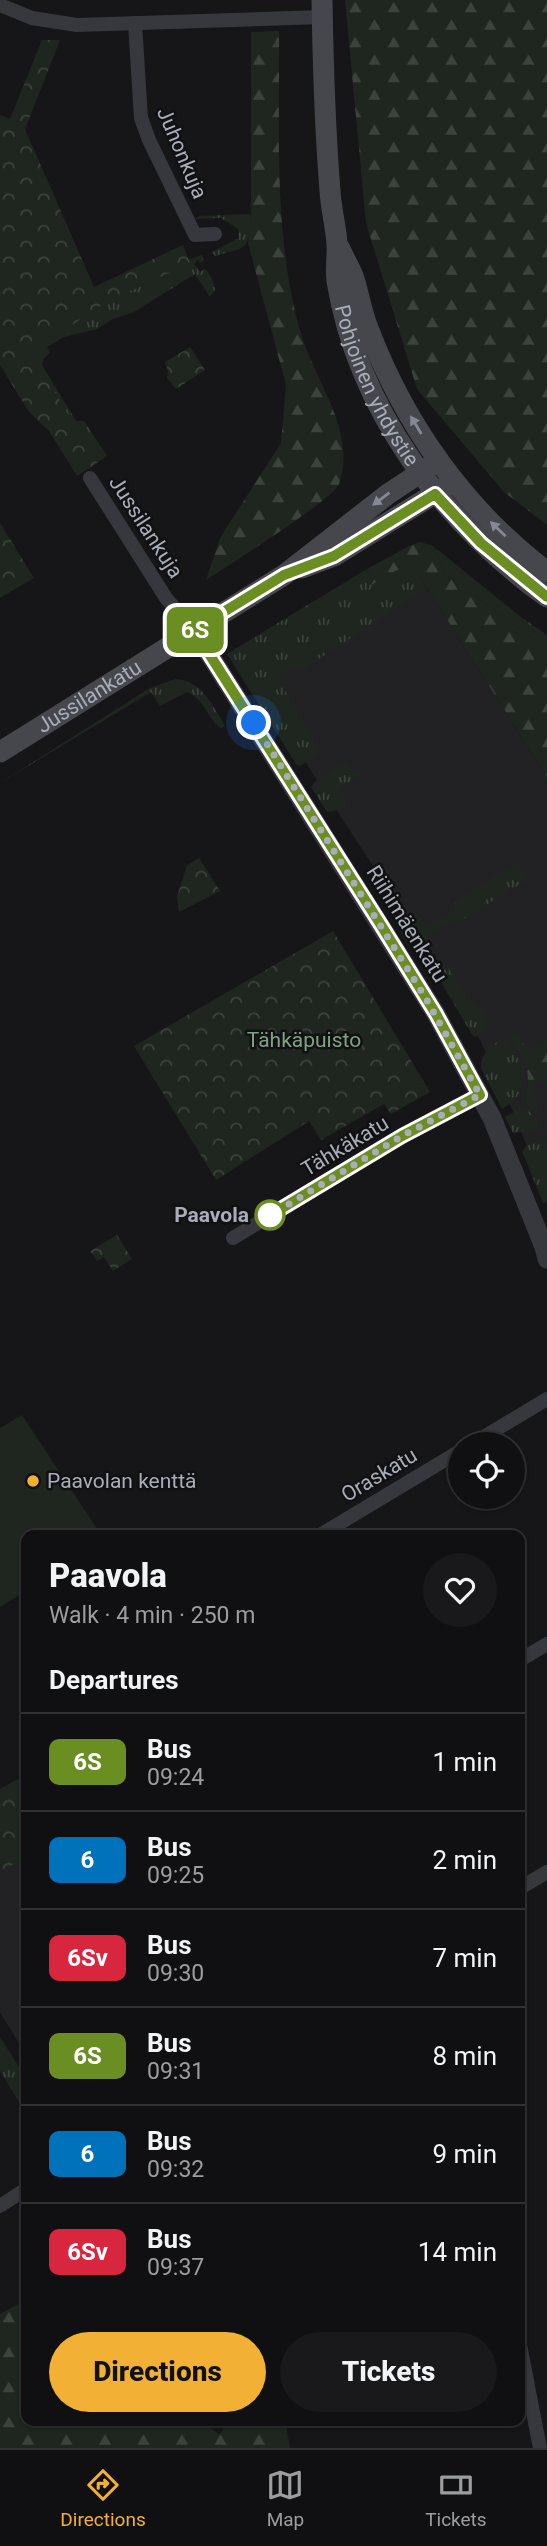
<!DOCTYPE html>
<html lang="en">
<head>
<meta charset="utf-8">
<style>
  body { margin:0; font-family:Roboto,sans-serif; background:#19191b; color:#f1f3f6; height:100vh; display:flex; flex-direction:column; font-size:26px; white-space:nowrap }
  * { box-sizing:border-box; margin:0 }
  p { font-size:23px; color:#9c9d9f }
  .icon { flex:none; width:38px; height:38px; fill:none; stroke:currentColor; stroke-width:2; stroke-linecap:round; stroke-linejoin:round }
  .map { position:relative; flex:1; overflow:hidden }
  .details { position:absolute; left:21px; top:1530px; width:504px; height:896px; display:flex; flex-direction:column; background:#101012; border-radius:14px; box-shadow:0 2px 5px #0004,0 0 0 2px #303032 }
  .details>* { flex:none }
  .badge { padding:0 14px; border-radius:10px; font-size:24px; line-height:46px }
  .fabs { position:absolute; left:448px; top:1432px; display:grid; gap:14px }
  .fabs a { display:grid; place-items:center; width:77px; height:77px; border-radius:50%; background:#101012; box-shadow:0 2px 5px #0004,0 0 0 2px #303032; font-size:35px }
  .you { position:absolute; width:35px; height:35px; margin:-18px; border:5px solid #fff; border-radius:50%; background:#1a73e8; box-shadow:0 0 0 10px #1a73e833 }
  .map>.badge { position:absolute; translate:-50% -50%; box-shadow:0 0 0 4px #fff }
  h2 { padding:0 28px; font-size:26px; line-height:63px }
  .round { display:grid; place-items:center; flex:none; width:74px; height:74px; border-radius:37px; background:#19191b }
  .headline { display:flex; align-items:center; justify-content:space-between; height:119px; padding:0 28px }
  h1 { font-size:33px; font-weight:800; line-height:52px }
  .button { display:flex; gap:14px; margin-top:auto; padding:14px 28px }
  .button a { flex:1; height:80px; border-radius:42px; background:#f2b134; color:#111; font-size:28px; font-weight:800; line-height:80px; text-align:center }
  .button a+a { background:#19191b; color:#f1f3f6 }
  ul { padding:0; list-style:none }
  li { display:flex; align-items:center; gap:21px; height:98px; padding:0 28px; border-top:2px solid #303032 }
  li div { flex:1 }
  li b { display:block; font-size:26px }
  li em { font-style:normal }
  li .badge { min-width:77px; font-weight:700; text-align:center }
  .dock { display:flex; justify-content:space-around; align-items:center; height:98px; border-top:2px solid #303032; background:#101012; font-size:19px; color:#9c9d9f }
  .dock a { display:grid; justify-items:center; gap:4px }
  .dock .active { color:#f2b134 }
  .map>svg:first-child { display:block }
  .built { fill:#222225 }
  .grass { fill:url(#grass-tufts) }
  .forest { fill:url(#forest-firs) }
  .park { fill:url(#park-crowns) }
  .pitch { fill:#1e261f }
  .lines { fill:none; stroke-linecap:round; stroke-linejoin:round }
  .minor { stroke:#37383d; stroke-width:14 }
  .tertiary { stroke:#37383d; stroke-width:19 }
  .secondary { stroke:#45474d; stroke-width:21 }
  .oneway { fill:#858993 }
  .line-casing { stroke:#fff; stroke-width:16 }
  .line { stroke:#6b8e23; stroke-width:10 }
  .walk { stroke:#a8adb8; stroke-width:7; stroke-dasharray:0 12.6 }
  .stop-dot { fill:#fff; stroke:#6b8e23; stroke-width:3.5 }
  .poi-dot { fill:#f2b134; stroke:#111113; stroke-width:2.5 }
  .labels { text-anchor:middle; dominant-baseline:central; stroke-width:5; stroke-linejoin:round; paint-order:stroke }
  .street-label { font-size:21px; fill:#a8adb8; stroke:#111113 }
  .park-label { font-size:21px; fill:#7fa381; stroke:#111113 }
  .stop-label { font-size:21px; font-weight:bold; fill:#a8adb8; stroke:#111113; text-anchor:end }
  .poi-label { font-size:21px; fill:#a8adb8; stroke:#111113; text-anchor:start }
</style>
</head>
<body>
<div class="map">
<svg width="547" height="2448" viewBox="0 0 547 2448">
  <defs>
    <pattern id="grass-tufts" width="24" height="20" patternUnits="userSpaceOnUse" patternTransform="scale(1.75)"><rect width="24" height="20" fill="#1e261f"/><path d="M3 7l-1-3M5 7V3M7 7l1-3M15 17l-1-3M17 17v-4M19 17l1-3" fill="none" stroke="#3c433d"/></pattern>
    <pattern id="forest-firs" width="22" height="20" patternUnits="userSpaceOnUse" patternTransform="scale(1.75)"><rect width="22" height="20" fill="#1e261f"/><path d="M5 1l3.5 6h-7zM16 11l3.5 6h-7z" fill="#3c433d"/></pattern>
    <pattern id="park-crowns" width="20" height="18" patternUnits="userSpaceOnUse" patternTransform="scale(1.75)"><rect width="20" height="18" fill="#1e261f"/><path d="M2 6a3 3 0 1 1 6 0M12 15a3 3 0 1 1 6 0" fill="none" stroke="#3c433d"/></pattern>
  </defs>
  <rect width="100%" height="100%" fill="#161618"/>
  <g class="built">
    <path d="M397,570L419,575L547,777V1196L503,1087L460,1000L304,760L255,652Z"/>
    <path d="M26,1775V2055L0,2012V1789Z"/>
  </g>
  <g class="grass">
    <path d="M251,214C248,251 250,246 215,256L212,252L239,238L238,229L221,218L195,219L199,216Z"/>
    <path d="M202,255L204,260L200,263L198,260L194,264L200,272L205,269C211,275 214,282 215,290L210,297L195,274L134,312L113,319L97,329L64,337L47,347L50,353L44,358L42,365L76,421H84L107,456L88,469L17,344L181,262Z"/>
    <path d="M433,546L521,617L547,635V644L539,643L447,576Z"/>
    <path d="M367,569L371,585L397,570L419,575L426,588L304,669L288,670L277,677L321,752L300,766L296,764L227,654Z"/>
    <path d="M176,679C202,681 213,706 225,726L221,728C207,719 205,699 187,692L160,706L151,692L0,783L150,688Z"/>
    <path d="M344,763L361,775L338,789L348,803L334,811L327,812L311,787L316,781Z"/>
    <path d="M516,863L528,879L457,923H448L428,935L429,939L416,946H409L400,931L401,924L416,915L426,927L457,909L454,903Z"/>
    <path d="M434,956L445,963L471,1001L484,1011L487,1017L486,1027L476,1037L473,1036L427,959Z"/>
    <path d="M504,1037C525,1066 537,1086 502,1109L481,1068C480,1053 493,1045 504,1037Z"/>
    <path d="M519,1109L530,1112L541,1124L536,1130L513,1133L505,1117Z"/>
    <path d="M543,1141L547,1142V1202L543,1203L522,1151L526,1146Z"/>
    <path d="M0,2037L26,2078V2113L0,2071Z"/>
  </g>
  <g class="forest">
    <path d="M345,0H547V525L504,492L417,389L366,223Z"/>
    <path d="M279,31C280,129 273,232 299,327C312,378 358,430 339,484C334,499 227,566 206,580L220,538L281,443L286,385L248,243L251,214V32Z"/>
    <path d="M420,542L433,546L447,576L539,643L547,644V777L419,575L397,570L371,585L367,569L409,546Z"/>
    <path d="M516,1034L528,1051L547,1041V1080L531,1084L538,1112L523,1100C534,1072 525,1060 510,1036Z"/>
    <path d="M26,2300V2420H196L220,2434L228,2420H285L290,2448H0V2314Z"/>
  </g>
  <g class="park">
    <path d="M42,40H60L25,129L94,287L183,245L190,263L101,305L32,353L97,463L77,476L49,431L29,412L0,365V115L10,119Z"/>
    <path d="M190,347L205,370L176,389L167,378L168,371L165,362Z"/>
    <path d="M0,523L34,578L0,598Z"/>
    <path d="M199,858L220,891L179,912L177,897L187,865Z"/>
    <path d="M333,931L430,1092L391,1114L384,1104L321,1140L309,1121L216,1180L134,1046Z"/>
    <path d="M117,1235L132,1259L113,1271L104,1257L97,1261L90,1251Z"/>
    <path d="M26,1775V1857L4,1870L0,1864V1789Z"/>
  </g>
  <path class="pitch" d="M22,1415L101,1535H26V1591L0,1607V1428Z"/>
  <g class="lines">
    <g class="minor">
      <path d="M0,5L32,18L77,25L322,17"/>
      <path d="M135,23L141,118L149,140L195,235L215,234"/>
      <path d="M90,478L166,598L194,630"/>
      <path d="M233,1238L402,1136L480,1095"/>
      <path d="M472,1444L547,1399"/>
      <path d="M320,1535L460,1451"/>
      <path d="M520,1660L547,1644"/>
      <path d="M520,1888L547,1872"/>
      <path d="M0,2206L26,2189"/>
      <path d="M520,2345L540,2448"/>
    </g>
    <path class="tertiary" d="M194,630L436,1014L492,1118L544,1247L547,1259"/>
    <g class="secondary">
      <path id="s1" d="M322,0C323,64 325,128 330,191C331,209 336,227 337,244C338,256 335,269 337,281C358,410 443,522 547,597"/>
      <path d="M339,247C343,256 349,266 353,276C359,293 361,311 368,328C404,424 465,510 547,572"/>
      <path d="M302,568L334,556L447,486"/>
      <path id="s2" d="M0,752L284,575L388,494L438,461"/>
    </g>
  </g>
  <defs><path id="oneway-solid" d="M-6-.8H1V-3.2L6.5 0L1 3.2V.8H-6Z" transform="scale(1.75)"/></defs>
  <g class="oneway">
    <use href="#oneway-solid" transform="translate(416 425) rotate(-121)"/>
    <use href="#oneway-solid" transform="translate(381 499) rotate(143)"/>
    <use href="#oneway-solid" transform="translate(498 529) rotate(-136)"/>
  </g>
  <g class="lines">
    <defs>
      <path id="line" d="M264,1219L402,1136L480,1095L436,1014L381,925L194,630L284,575L334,556L435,494L481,543L547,597"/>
    </defs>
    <use href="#line" class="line-casing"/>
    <use href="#line" class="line"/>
    <path class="walk" d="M254,723L425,997L480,1095L402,1136L264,1219L270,1215"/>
  </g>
  <circle class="stop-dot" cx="270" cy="1215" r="14"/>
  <circle class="poi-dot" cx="33" cy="1481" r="7"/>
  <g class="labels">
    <g class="street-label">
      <text transform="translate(182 153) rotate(67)">Juhonkuja</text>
      <text stroke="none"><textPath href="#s1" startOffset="394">Pohjoinen yhdystie</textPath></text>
      <text transform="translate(146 527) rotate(57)">Jussilankuja</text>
      <text stroke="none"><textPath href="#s2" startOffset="105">Jussilankatu</textPath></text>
      <text transform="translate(407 924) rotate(58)">Riihimäenkatu</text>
      <text transform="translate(345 1146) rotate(-31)">Tähkäkatu</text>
      <text transform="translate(379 1475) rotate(-31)">Oraskatu</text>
    </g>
    <g class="park-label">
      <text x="304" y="1040">Tähkäpuisto</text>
    </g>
    <g class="stop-label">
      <text x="249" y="1215">Paavola</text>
    </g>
    <g class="poi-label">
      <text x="47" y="1481">Paavolan kenttä</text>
    </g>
  </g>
</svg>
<div class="fabs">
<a><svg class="icon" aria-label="locate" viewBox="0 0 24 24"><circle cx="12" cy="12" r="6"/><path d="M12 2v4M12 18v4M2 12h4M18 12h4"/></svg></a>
</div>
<div class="you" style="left:254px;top:723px"></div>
<b class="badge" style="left:195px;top:630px;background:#6b8e23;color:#fff">6S</b>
<section class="details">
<div class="headline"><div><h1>Paavola</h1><p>Walk · 4 min · 250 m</p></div><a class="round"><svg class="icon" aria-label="heart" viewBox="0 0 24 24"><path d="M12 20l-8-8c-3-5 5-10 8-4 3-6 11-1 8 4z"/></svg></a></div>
<h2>Departures</h2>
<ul>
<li><span class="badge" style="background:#6b8e23;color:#fff">6S</span><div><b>Bus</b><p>09:24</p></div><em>1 min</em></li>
<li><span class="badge" style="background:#0072bc;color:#fff">6</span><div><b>Bus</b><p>09:25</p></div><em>2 min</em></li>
<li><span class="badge" style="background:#d7263d;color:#fff">6Sv</span><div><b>Bus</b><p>09:30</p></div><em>7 min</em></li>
<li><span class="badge" style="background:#6b8e23;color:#fff">6S</span><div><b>Bus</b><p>09:31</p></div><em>8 min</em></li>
<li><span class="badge" style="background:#0072bc;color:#fff">6</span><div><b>Bus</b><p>09:32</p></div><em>9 min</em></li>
<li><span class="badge" style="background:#d7263d;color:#fff">6Sv</span><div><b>Bus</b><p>09:37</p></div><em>14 min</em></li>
</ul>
<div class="button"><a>Directions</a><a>Tickets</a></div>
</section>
</div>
<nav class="dock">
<a class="active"><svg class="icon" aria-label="directions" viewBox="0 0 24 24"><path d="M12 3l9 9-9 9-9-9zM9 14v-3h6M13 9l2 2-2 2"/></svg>Directions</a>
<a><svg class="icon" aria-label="map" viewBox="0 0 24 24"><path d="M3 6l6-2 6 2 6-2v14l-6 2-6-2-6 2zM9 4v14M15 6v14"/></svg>Map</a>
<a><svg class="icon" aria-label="tickets" viewBox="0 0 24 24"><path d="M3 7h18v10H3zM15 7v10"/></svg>Tickets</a>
</nav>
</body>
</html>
